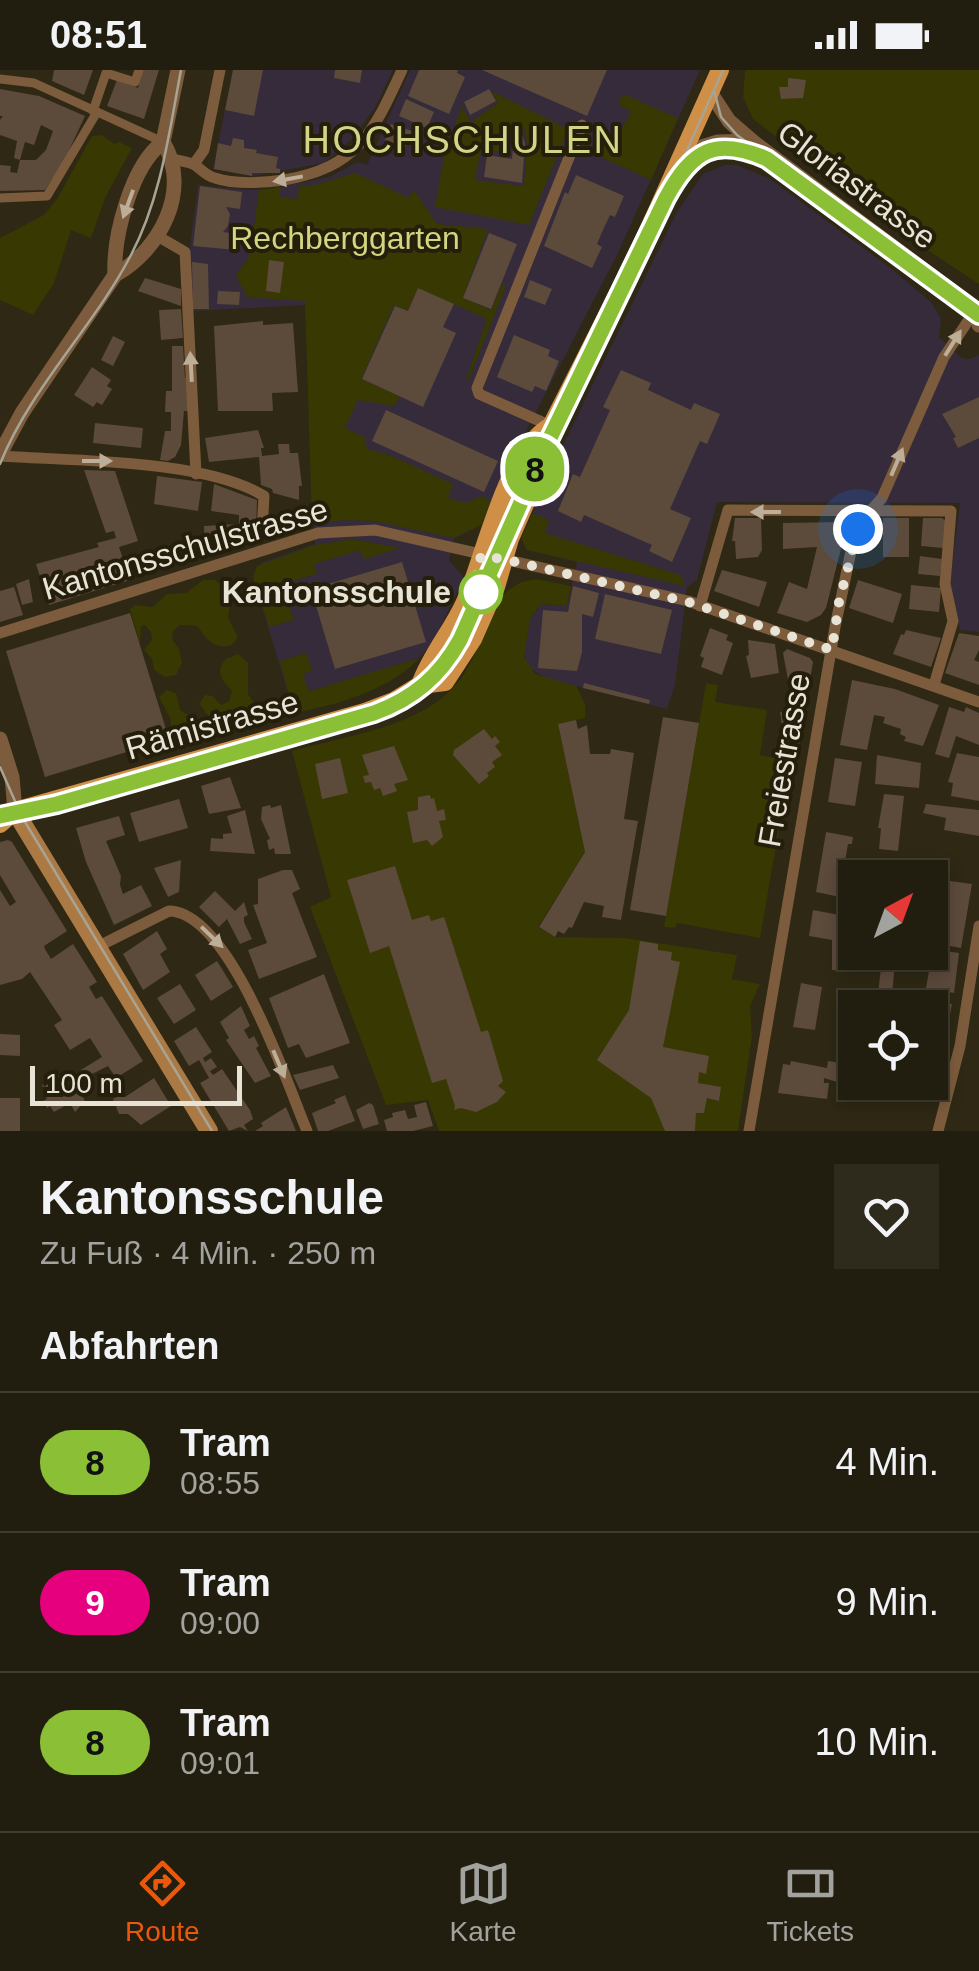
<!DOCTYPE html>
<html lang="de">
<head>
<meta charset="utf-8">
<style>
  body { margin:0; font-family:Arial,sans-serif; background:#2e2b1d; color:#f1f3f6; height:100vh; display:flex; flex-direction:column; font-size:38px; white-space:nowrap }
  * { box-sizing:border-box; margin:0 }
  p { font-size:32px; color:#a2a29e }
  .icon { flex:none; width:55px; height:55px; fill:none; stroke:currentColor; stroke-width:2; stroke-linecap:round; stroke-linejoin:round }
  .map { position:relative; height:1061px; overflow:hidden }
  .sheet { display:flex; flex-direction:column; background:#221e0f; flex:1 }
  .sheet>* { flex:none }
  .badge { padding:0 20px; border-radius:32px; font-size:35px; line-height:65px }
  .needle { width:65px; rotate:41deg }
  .fabs { position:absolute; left:838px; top:790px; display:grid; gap:20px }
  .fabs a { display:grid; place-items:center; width:110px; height:110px; border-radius:0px; background:#221e0f; box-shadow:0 5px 15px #0003,0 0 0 2px #3f3c2f; font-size:50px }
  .scale { position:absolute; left:30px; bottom:25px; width:212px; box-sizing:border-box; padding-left:10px; border:5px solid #e7e4d7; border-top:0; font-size:28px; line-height:35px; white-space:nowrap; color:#e7e4d7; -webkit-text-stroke:8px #241e0b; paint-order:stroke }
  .you { position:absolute; width:50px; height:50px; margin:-25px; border:8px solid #fff; border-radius:50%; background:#1a73e8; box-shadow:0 0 0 15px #1a73e833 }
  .map>.badge { position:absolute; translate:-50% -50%; box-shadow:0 0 0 5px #fff }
  h2 { padding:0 40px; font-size:38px; line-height:90px }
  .round { display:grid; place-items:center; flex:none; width:105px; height:105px; border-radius:0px; background:#2e2b1d }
  .overview { display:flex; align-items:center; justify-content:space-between; height:170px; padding:0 40px }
  h1 { font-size:48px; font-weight:700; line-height:75px }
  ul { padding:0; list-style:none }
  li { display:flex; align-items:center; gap:30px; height:140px; padding:0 40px; border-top:2px solid #3f3c2f }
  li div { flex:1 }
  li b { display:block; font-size:38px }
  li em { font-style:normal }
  li .badge { min-width:110px; font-weight:700; text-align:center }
  .status { display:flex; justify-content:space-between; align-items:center; height:70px; padding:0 50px; background:#221e0f; direction:ltr }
  .status svg { height:28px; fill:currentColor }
  .tab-bar { display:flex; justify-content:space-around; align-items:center; height:140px; border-top:2px solid #3f3c2f; background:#221e0f; font-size:28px; color:#a2a29e }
  .tab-bar a { display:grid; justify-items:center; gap:5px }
  .tab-bar .current { color:#ea580c }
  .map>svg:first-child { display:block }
  .education { fill:#352b3b }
  .green { fill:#373802; fill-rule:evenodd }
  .building { fill:#5c4a3b; fill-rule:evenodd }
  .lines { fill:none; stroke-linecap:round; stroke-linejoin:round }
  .pedestrian { stroke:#7c5c3c; stroke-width:9 }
  .minor { stroke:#7c5c3c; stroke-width:11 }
  .tertiary { stroke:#7c5c3c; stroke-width:15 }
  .secondary { stroke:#ab7943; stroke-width:18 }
  .primary { stroke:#cf8f47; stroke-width:18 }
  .tram { stroke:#a8a495; stroke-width:2.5 }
  .oneway { fill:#bcae99 }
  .line-casing { stroke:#fff; stroke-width:22 }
  .line { stroke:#8bc036; stroke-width:15 }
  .walk { stroke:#e7e4d7; stroke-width:10; stroke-dasharray:0 18 }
  .stop-dot { fill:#fff; stroke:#8bc036; stroke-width:5 }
  .labels { text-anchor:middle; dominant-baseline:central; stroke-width:8; stroke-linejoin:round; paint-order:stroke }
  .street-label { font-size:32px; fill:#e7e4d7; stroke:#241e0b }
  .park-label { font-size:32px; fill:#d1d681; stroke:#241e0b }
  .stop-label { font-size:32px; font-weight:bold; fill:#e7e4d7; stroke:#241e0b; text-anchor:end }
  .quarter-label { font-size:38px; letter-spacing:2.5px; fill:#d2d587; stroke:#241e0b }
</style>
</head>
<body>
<div class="status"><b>08:51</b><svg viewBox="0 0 49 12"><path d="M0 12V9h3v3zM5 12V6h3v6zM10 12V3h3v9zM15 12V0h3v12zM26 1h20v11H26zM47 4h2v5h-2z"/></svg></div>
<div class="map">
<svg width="979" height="1061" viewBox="0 0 979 1061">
  <rect width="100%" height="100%" fill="#2e2814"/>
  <g class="education">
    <path d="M233,0H393L376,36L354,67L324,93L252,106L213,99Z"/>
    <path d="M410,0H700L618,183L504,404L481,455L454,469L449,490L464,508L433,572L417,591L389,612L356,626L299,642L292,636L253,507L261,493L315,474L305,235L193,241L189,185L198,115L250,120L270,119L329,107L358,92L367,95Z"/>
    <path d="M725,95H737L770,109L893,200L932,233L941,249L939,267L962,288L970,289L979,285V562L960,560L950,513L960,433L717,432L697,510L687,517L675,615L667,639L545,608L527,596L523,577L530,549L541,534L567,536L577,492L527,480L521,468L565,371L677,142L703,104Z"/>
  </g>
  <g class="green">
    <path d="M745,0H979V214L929,181L753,49L743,27Z"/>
    <path d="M491,21L568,59L529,155L435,137L445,80L462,37L471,52L498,33ZM525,60L527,74L524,116L475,110L481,79L507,83L511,61Z"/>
    <path d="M623,24L678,48L651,110L590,82C615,69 619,68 631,41L618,35Z"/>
    <path d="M102,65L114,74L119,72L132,78L106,126L91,168L71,160L54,213L33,245L0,230V168L44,145L57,129L92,66Z"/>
    <path d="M355,103L409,128L414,120L437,154L488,159L463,228L491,240L502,214L506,216L468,311L466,309L487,249L418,218L408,240L394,235L361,309L399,326L395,336L358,330L345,358L366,368L365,378L392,386L453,414L448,428L466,433L481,426L491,431L481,455L454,468L374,451L343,450L312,455L305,231L247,227L236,205L250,186L259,120L281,117L279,127L297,129L300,115L311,116Z"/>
    <path d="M533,443L549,450L545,463L680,505L686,516L527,480L521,468Z"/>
    <path d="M353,469L400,478L364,489L360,480L314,494L317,504L284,513L279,518L285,536L290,539L294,550L269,557L253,507L257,496L315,475Z"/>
    <path d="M537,509L571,516L567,536L541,534L530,549L524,587L535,604L576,616L585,634V648L558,654L585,782L538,857L555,867L625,868L737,885L732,909L760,914L750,936L752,966L738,1061H439L428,1030L386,1035L310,837L331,827L292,681C348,665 431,656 464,604C481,578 488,545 507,521L521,512Z"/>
    <path d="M203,510H215L232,522L228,548L238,567L232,575C213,580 207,569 197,556L180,555L173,561L172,569L179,579L182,593L176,605L165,607L154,600L152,589L144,580L152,570L151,562L145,555L141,556L140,574L130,539L135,535L153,537L167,524L186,523Z"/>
    <path d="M306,583L312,600L303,605L309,621L420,588C388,620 341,634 298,642L292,636L280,591Z"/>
    <path d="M238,584L248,593V624L259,640L255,650L246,654L229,648H210L199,634L205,625L213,626L221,635L229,631L232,621C222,610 214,602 226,589Z"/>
    <path d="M706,613L718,615L715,632L767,640L760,685L791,691L760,868L677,853L675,858L664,857Z"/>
    <path d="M167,620L176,623L180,640L199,652L197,663L177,673L169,669L171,650L159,627Z"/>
  </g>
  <g class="building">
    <path d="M54,0H93L84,25L52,11Z"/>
    <path d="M143,0H159L144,49L107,36L117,10L138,18Z"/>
    <path d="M233,0H263L254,46L225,40Z"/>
    <path d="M335,0H362L360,13L334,8Z"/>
    <path d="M419,0H458L457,3L465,7L449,44L408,26Z"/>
    <path d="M482,0H607L587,46Z"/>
    <path d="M788,8L806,10L803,28L781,29L779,17H788Z"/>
    <path d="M0,19L39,26L85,46L65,89L45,120L0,121V95L11,96L10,102L17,103L20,90L14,88L17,71L0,65V50L3,46H0ZM41,55L53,61L46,80L36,90H20L25,72L34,75Z"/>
    <path d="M489,19L496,31L470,45L464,32Z"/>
    <path d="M406,29L434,42L427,58L399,46Z"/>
    <path d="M391,54L412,61L405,78L385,70Z"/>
    <path d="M514,64H522L525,74L522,113L484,107L487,85L512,89Z"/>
    <path d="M233,68L244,70V78L257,80L256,83L278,87L276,98L280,99V103H252V106L214,99L218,73L231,76Z"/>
    <path d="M576,105L624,126L615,147L610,145L603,160L597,174L602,177L592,198L544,176L565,122L568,124Z"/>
    <path d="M200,116L242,122L240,139L226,137L230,144L228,156L223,162L238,164L236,180L193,176Z"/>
    <path d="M489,163L517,174L491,239L463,228Z"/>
    <path d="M269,190L284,192L280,223L266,221Z"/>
    <path d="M192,192L208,194L209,239H193Z"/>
    <path d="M145,208L181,219V236L138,221Z"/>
    <path d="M530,210L552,219L545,235L524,227Z"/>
    <path d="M418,218L454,234L443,257L456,263L423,337L362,309L395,236L408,241Z"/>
    <path d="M218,221L240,222L239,235L217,234Z"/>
    <path d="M181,239L183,268L161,270L159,240Z"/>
    <path d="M263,251V255L293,253L298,322L272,323L273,341H218L214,256Z"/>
    <path d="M514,265L550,280L548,286L559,291L546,321L535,316L532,322L497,307Z"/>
    <path d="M113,266L125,272L113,296L101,290Z"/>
    <path d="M172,276H183L185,308H188V341H184L181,375L175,387L168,391L160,390L165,361H171V342H165L166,321H172Z"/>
    <path d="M92,297L111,310L107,316L112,319L102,335L97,332L93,337L74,325Z"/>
    <path d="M621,300L651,313L648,320L691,340L694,333L720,344L707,374L700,371L670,439L691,448L672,492L649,481L652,475L584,445L581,452L558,441L573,404L580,407L610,340L603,337Z"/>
    <path d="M979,327V368L958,378L953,368L956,367L942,344Z"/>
    <path d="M386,340L498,391L484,422L372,371Z"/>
    <path d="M95,353L143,358L141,378L93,373Z"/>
    <path d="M258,360L264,378H261L262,386L279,384L278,374H289L290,383H298L302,416H299V430L273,423L272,419L261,415L259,387L209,392L205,368Z"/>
    <path d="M84,400L115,401L138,471L119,477L130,510L49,535L36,494L99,477L97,473L116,468L114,461L106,463Z"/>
    <path d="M157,406L202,412L198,441L154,434Z"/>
    <path d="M214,414L257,430L256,462L254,470L209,485L205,482L204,456L239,454V445L211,441Z"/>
    <path d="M735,448H761L762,480L758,487L736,489L735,471H732Z"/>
    <rect x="883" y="448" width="26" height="39"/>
    <path d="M923,448H942L946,451L943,478L921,476Z"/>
    <path d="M840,452L846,459L826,538L821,545L807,552L777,543L789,512L807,519L817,477L783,479V453Z"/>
    <path d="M920,486L942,489L940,506L918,504Z"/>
    <path d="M402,492L426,572L335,599L311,519Z"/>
    <path d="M722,500L767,512L759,537L714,521Z"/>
    <path d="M29,509L33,532L22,535L16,514Z"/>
    <path d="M858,510L902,524L893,553L849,538Z"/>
    <path d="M911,515L941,518L939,542L909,539Z"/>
    <path d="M573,516L599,523L593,547L582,544V582L577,601L538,598L543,540L568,542Z"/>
    <path d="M14,517L23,545L0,552V521Z"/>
    <path d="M605,524L672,540L661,584L595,569Z"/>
    <path d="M130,543L169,669L45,707L6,581Z"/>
    <path d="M710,558L728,565L726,570L733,573L722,605L701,597L704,588L700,586Z"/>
    <path d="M906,560L941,568L931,597L893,584L901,564L904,565Z"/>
    <path d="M959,563L979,566V580L974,590L979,592V615L945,603Z"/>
    <path d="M748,570L775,574L779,603L751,608L746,586L749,585Z"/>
    <path d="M787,579L810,588L813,592L806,633L792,631L783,583Z"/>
    <path d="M852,610L895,619L939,635L923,676L904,671L906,667L900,664L901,659L883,653L885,647L874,645L867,680L840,675Z"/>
    <path d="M584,613L650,630L649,634L583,618Z"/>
    <path d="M949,637L964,642L966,637L979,643V675L956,666L949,688L935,684Z"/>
    <path d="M780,642L804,646L799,677L785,675Z"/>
    <path d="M663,647L699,653L666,846L630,840Z"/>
    <path d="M576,650L578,659L587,655L590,684H610L611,679L634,683L624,749L638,751L621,850L602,847L604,836L584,832L572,858L569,857L564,864L558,861L555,867L539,857L585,782L558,654Z"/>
    <path d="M484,659L492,669L495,666L500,672L495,676L502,685L492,692L495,697L487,703L489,706L479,714L453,685L454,680Z"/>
    <path d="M394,676L408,710L394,714L397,721L383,726L380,718L374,720L371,712L365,713L363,706L369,705L362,685Z"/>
    <path d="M957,683L979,687V731L951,726L953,713L948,712Z"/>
    <path d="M877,685L921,693L919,718L875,714Z"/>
    <path d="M340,688L348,723L322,729L315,694Z"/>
    <path d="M835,688L862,692L855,736L828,732Z"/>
    <path d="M230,707L241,738L209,744L201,716Z"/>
    <path d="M884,724L904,726L898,781L879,779L881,758H878Z"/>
    <path d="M430,725L431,729L434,728L437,741L444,739L446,750L439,751L443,767L432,776L427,770L413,773L407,742L418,740V727Z"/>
    <path d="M179,729L188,758L139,772L130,743Z"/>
    <path d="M926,734L979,740V766L944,760L946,748L923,743Z"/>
    <path d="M270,735L271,738L281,735L291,784H275L274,778L269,780L267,770L270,769L261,749L262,737Z"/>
    <path d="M245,740L255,784L210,781L211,768L223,769V764L232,763L227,746Z"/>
    <path d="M119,746L125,765L106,771L121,806L120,815L123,824L141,815L152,836L114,855L86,792L76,758Z"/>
    <path d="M826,762L853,767L852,774H848L841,814L851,816L855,807V829L841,824L840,827L816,822Z"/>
    <path d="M8,770L12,772L67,861L44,876L45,879L51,889L73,874L97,912L89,917L96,929L102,926L143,991L116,1008L108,996L70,1015L73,1019L77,1017L85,1031L75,1042L70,1033L54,1042L50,1036L47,1038L43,1031L47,1029L42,1015L59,1005L61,1008L69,1003L71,1006L102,987L90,968L70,980L54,955L62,950L30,902L22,909L0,915V820L10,836L16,832L0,805V772Z"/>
    <path d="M181,790L179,822L168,827L154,798Z"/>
    <path d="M885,792L909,795L908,800L919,801V808H882Z"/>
    <path d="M395,796L412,850L429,845L431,851L444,847L481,962L488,960L503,1011L498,1016L506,1022L497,1032L476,1042L461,1038L454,1040L455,1036L446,1009L432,1013L389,876L370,883L347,810Z"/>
    <path d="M283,800H292L300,819L292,823L317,887L259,909L248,880L267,873L253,835L258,834V809Z"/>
    <path d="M943,810L972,814L961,878L933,873Z"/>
    <path d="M215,821L235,841L244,832L248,845L244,847V852L252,869L240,874L227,849L219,857L199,837Z"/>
    <path d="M813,840L855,848V882L864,890L863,902L832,900V870L809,866Z"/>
    <path d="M157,861L167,879L160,884L170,902L143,920L123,884Z"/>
    <path d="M640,871L658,874V880L672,882L671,890L680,892L663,977L709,986L706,1004L699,1002L698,1013L721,1017L719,1031L707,1028L704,1043H696L695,1061H665L651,1028L597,990L629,940Z"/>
    <path d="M938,880L959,883L954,923L926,918L932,884L937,885Z"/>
    <path d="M883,882H896L892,925L878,923Z"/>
    <path d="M217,891L233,917L211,931L195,905Z"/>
    <path d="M324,904L350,973L306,988L299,974L288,978L269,928Z"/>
    <path d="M801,913L822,917L815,960L793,957Z"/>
    <path d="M180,914L196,940L174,954L157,928Z"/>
    <path d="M924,929L952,934L944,977L930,975V938H922Z"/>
    <path d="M844,932L865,933V938H855V974H842Z"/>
    <path d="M241,936L250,956L244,960L249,969L254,966L259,976L256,978L271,1006L255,1013L226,970L229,968L220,952Z"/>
    <path d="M196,957L212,982L203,988L205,992L211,988L217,997L210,1001L213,1005L222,999L250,1040L253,1049L244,1055L248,1061L240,1057L229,1061L200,1013L209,1008L199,990L189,996L174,971Z"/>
    <path d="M0,964L20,965V986L0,985Z"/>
    <path d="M791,991L827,998L828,991L848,994L844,1014L824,1008V1013H829L827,1029L778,1023L783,994L790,995Z"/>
    <path d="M333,995L339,1008L300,1020L293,1005Z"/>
    <path d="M154,1008L171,1036L141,1055L128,1044H119L113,1029L123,1024L125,1027Z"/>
    <path d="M345,1025L355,1051L328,1061H318L312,1043L336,1033L334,1030Z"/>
    <rect x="0" y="1028" width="20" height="33"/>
    <path d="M426,1032L433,1056L413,1061H387L384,1050L393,1047L392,1043L405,1040L408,1049L417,1047L414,1035Z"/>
    <path d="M369,1033L373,1035L379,1054L363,1059L356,1040Z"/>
    <path d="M286,1037L296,1061H255L263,1056L261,1053Z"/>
  </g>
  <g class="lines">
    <g class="pedestrian">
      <path d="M0,9L34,13L163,72"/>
      <path d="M93,41L106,3L135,12L139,0"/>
      <path d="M0,128L47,126L97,42"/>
    </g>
    <g class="minor">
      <path d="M173,89C180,91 190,92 195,95C202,100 206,106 215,108C236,115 262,113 284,110C358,97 373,63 402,0"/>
      <path d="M194,94L204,80L220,0"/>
      <path d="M159,167L185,182L196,404"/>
      <path d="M551,356L479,324L477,318L582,55"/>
      <path d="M0,386C71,391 204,389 264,426L262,462"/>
      <path d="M700,536L728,440L951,441L945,514L953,551L934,615"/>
      <path d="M0,563L318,463L375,460L688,531L979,632"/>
      <path d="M97,877L169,841C230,842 286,1011 307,1061"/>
      <path d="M749,1061L835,557L854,467L863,449L882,428L944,287L976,239"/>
      <path d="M938,1061L960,976L979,856"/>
    </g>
    <g class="tertiary">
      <path d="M710,22L729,51L752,71L976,239L979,255"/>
      <path d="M163,72L178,0"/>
      <path d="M682,83L718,72L752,71"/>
      <path d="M115,205C113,167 131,96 163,72"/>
      <path d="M0,384L22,343L115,205C160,180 192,120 163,72"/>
      <path d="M0,669L12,707L15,741"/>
    </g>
    <path class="secondary" d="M15,741L209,1061"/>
    <g class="primary">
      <path d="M420,615C430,586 451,562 464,534C485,487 506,380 551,356"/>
      <path d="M0,754L15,741L365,642L394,631L420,615L445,612L473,569L496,517L510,469L550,377L551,356L635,190L720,0"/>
    </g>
    <g class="tram">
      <path d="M714,20L721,47L737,65L979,245"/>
      <path d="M683,100C702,78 726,72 754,83"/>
      <path d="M0,394C31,317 93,258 131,185C161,128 169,63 181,0"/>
      <path d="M0,697L22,747L212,1061"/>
      <path d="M0,746L57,734L374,643L420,619L436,604L456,577L547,373L637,191L723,0"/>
    </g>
  </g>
  <defs><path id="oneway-solid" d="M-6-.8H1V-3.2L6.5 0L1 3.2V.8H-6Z" transform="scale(2.5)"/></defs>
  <g class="oneway">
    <use href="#oneway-solid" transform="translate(288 109) rotate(170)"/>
    <use href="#oneway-solid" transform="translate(128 134) rotate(110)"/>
    <use href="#oneway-solid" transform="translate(953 273) rotate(-58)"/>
    <use href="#oneway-solid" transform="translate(191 297) rotate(-93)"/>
    <use href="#oneway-solid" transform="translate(97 391)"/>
    <use href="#oneway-solid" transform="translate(897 392) rotate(-67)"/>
    <use href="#oneway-solid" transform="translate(766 442) rotate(180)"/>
    <use href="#oneway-solid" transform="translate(212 867) rotate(44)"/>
    <use href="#oneway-solid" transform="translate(279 994) rotate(67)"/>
  </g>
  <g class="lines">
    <defs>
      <path id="line" d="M0,746L57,734L374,643C413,629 440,606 460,570L547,374L666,128C692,80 715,66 767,89L979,245"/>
    </defs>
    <use href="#line" class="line-casing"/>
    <use href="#line" class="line"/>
    <path class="walk" d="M481,522L475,508L481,486L503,489L688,532L832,580L839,532L858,459"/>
  </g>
  <circle class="stop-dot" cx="481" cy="522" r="20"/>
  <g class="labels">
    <g class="street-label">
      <text transform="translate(857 115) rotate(37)">Gloriastrasse</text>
      <text transform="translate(185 479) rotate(-16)">Kantonsschulstrasse</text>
      <text transform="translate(212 655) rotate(-16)">Rämistrasse</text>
      <text transform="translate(784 690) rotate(-80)">Freiestrasse</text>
    </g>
    <g class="park-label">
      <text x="345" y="168">Rechberggarten</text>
    </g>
    <g class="stop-label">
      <text x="451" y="522">Kantonsschule</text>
    </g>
    <g class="quarter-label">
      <text x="463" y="70">HOCHSCHULEN</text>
    </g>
  </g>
</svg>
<div class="fabs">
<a><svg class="needle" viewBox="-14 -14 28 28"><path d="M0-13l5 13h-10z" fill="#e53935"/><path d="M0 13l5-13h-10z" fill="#a2a29e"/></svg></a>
<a><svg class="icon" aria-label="locate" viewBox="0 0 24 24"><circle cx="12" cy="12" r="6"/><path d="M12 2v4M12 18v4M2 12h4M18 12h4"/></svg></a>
</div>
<div class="scale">100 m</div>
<div class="you" style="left:858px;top:459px"></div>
<b class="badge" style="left:535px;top:399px;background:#8bc036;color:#111">8</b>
</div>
<section class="sheet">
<div class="overview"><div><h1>Kantonsschule</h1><p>Zu Fuß · 4 Min. · 250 m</p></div><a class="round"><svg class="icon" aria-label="heart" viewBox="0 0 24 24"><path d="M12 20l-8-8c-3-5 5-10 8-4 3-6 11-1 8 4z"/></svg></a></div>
<h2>Abfahrten</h2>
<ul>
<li><span class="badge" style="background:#8bc036;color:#111">8</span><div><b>Tram</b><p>08:55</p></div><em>4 Min.</em></li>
<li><span class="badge" style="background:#e6007e;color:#fff">9</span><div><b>Tram</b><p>09:00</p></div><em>9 Min.</em></li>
<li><span class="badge" style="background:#8bc036;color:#111">8</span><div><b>Tram</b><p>09:01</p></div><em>10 Min.</em></li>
</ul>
</section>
<nav class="tab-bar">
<a class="current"><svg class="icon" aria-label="directions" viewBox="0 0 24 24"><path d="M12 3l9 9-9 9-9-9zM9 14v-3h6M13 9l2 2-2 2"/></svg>Route</a>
<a><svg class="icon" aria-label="map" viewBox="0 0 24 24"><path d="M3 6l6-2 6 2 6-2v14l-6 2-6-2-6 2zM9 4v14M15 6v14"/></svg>Karte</a>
<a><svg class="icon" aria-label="tickets" viewBox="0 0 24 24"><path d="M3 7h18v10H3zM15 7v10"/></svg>Tickets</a>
</nav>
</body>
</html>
